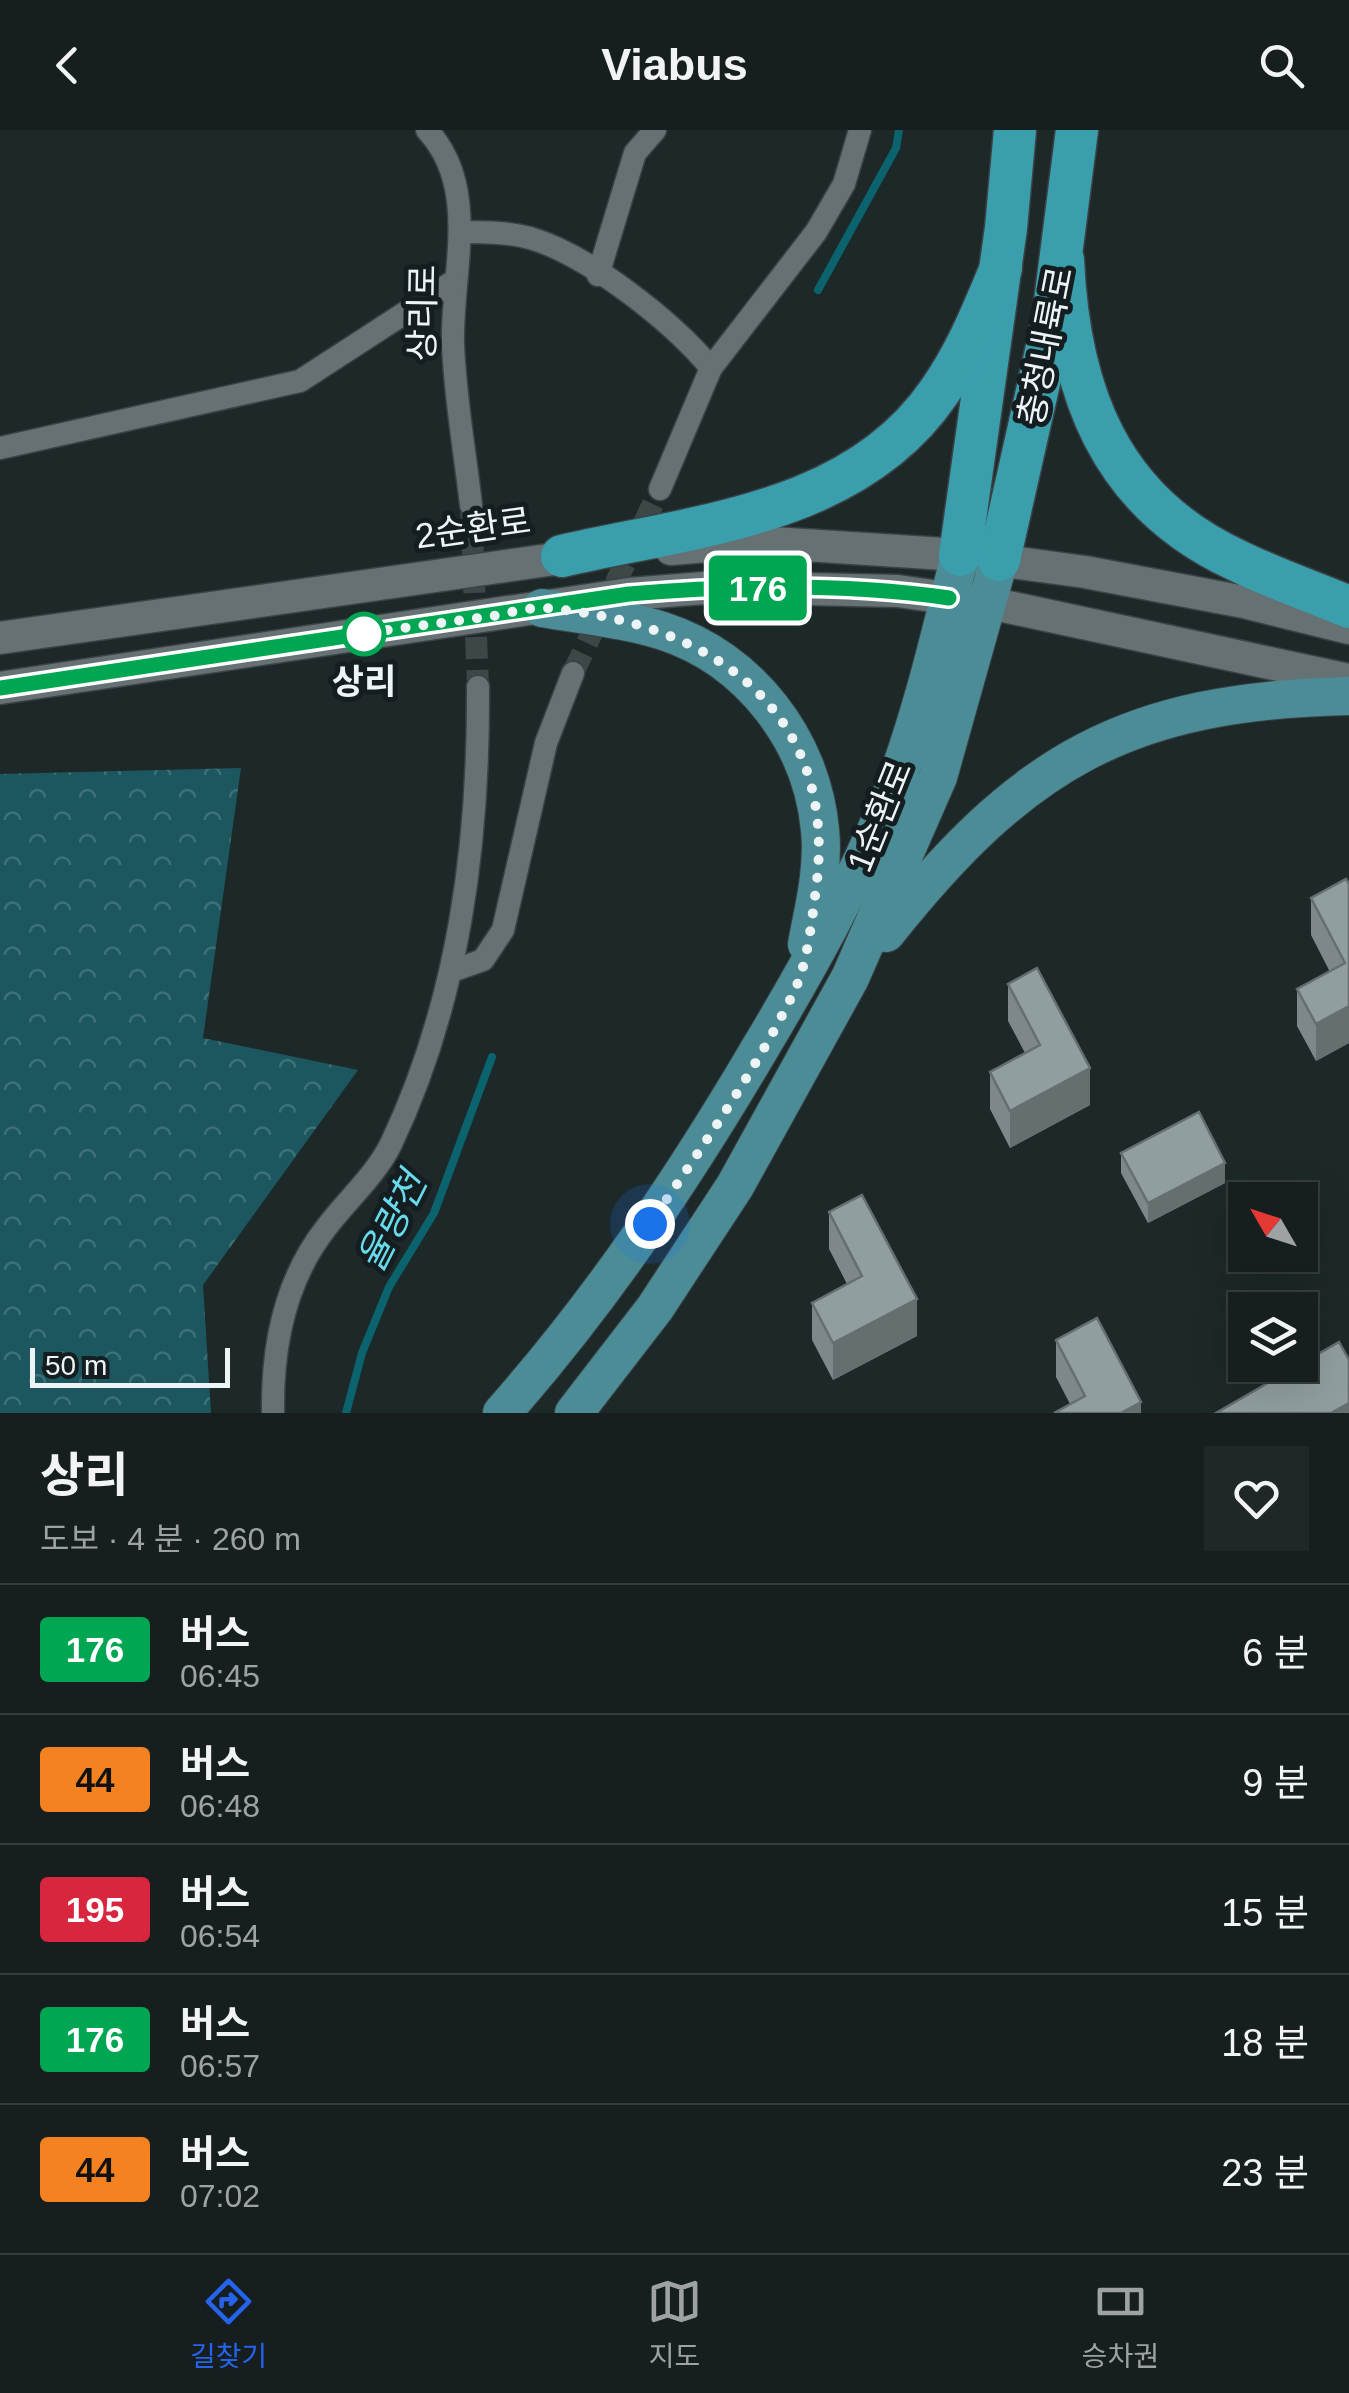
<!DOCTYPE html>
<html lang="ko">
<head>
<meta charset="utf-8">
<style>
  body { margin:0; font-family:Arial,"Noto Sans KR",sans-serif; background:#1f2728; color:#f1f3f6; height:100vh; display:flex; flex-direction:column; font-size:38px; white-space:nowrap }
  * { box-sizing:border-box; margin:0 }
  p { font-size:32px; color:#9ea2a4 }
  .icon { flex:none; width:55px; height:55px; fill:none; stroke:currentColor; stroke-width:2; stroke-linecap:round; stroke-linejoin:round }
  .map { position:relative; height:1283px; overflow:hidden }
  .details { display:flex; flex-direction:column; background:#161e1f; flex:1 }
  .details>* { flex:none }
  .badge { padding:0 20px; border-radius:8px; font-size:35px; line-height:65px }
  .needle { width:65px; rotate:309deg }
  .controls { position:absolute; left:1228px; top:1052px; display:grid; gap:20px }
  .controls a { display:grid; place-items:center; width:90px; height:90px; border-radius:0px; background:#161e1f; box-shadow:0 10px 40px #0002,0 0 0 2px #353c3d; font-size:50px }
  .scale { position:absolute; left:30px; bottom:25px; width:200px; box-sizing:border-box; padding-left:10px; border:5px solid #edf4f5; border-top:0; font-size:28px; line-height:35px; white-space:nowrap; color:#edf4f5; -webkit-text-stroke:8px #141e20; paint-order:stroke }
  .you { position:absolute; width:50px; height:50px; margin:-25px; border:8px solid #fff; border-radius:50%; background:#1a73e8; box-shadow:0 0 0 15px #1a73e833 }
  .map>.badge { position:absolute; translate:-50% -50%; box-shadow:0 0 0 5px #fff }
  .round { display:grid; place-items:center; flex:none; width:105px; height:105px; border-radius:0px; background:#1f2728 }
  .head { display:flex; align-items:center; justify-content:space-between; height:170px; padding:0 40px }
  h1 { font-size:48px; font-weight:700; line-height:75px }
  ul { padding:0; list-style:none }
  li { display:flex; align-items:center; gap:30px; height:130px; padding:0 40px; border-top:2px solid #353c3d }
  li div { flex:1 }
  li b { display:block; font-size:38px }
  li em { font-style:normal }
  li .badge { min-width:110px; font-weight:700; text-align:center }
  header { display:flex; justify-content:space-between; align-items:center; height:130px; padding:0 40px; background:#161e1f; font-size:45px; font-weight:700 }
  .dock { display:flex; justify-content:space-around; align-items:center; height:140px; border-top:2px solid #353c3d; background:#161e1f; font-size:28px; color:#9ea2a4 }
  .dock a { display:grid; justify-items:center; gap:5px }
  .dock .active { color:#2563eb }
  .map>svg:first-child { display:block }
  .forest { fill:url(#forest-crowns) }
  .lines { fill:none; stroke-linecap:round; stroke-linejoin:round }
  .stream { stroke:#0b636e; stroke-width:8 }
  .street-tunnel { stroke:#3c4748; stroke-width:22; stroke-dasharray:22 11; stroke-linecap:butt }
  .street-casing { stroke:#3a4244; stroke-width:25 }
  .secondary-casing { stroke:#3a4244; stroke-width:35 }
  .primary-casing { stroke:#3a4244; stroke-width:40 }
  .highway-casing { stroke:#3a4244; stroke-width:45 }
  .street { stroke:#657173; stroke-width:22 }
  .secondary { stroke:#657173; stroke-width:32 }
  .primary { stroke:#4b8c96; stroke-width:38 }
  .highway { stroke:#3a9ead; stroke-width:42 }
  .wall { fill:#7d888a }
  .shaded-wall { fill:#666f70 }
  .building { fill:#919ea0; stroke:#666f70; stroke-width:2.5 }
  .line-casing { stroke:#fff; stroke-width:22 }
  .line { stroke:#00a651; stroke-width:15 }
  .walk { stroke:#edf4f5; stroke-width:10; stroke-dasharray:0 18 }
  .stop-dot { fill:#fff; stroke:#00a651; stroke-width:5 }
  .labels { text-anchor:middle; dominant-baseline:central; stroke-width:10; stroke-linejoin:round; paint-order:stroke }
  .street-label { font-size:35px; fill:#edf4f5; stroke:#141e20 }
  .stop-label { font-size:35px; font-weight:bold; fill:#edf4f5; stroke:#141e20 }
  .water-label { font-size:38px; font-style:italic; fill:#68daeb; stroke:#141e20 }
</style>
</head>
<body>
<header><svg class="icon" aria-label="back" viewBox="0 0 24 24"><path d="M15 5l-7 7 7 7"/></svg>Viabus<svg class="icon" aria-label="search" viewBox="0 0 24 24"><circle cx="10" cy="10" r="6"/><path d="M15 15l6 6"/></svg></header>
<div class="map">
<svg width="1349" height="1283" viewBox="0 0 1349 1283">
  <defs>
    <pattern id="forest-crowns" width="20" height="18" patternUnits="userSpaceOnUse" patternTransform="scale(2.5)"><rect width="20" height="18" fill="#1c575f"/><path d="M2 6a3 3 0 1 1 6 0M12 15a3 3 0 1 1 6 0" fill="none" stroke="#3d7077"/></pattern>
  </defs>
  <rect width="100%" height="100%" fill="#1d2829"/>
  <path class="forest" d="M241,638L203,908L358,940L203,1155L211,1283H0V644Z"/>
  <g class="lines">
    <g class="stream">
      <path d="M818,160L896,18L899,0"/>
      <path d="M346,1283L362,1223L389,1157L434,1083L492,927"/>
    </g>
    <g class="street-tunnel">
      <path d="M471,375L478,557"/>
      <path d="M573,543L660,359"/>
    </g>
    <defs>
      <g id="street">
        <path d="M427,0C481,58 451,143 453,214C455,268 465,322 471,375"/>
        <path d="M460,102C484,102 507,102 530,108C588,125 672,191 711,238"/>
        <path d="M598,145L635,23L655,0"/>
        <path d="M0,318L300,251L454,151"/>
        <path d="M660,359L711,238L816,102L844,54L860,0"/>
        <path d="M452,841L483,830L503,800L546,613L573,543"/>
        <path d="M273,1283C272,1218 285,1150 326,1098C347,1070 375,1046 391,1014C459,871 479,713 478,557"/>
      </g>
      <g id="secondary">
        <path d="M671,419L757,412L960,425L1085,442L1244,472L1349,498"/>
        <path d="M0,508L583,425"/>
        <path d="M0,558L629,464L717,457L898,461L1008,477L1349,550"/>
      </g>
      <g id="primary">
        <path d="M542,478C582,485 625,489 663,501C749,529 812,610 820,700C824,738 814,777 807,814"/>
        <path d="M886,803C1023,631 1126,571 1349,566"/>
        <path d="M502,1283C601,1171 683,1049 759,920C808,838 855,754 891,665C921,587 940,506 960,425"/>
        <path d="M574,1283L655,1178L735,1056L850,848L938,647L999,430"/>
      </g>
      <g id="highway">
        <path d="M1063,130C1069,261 1109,371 1236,430C1272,448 1311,461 1349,477"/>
        <path d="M960,425L1006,98L1015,0"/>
        <path d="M562,426C696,395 855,385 939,262C966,224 983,181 1001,138"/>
        <path d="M999,430L1052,195L1077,0"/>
      </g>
    </defs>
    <use href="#street" class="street-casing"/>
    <use href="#secondary" class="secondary-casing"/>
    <use href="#primary" class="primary-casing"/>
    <use href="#highway" class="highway-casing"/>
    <use href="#street" class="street"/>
    <use href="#secondary" class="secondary"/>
    <use href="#primary" class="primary"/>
    <use href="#highway" class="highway"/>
  </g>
  <g class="wall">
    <path d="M1346,749L1349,913L1316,931L1297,896V859L1330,842L1311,805V768Z"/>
    <path d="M1008,854L1090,975L1010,1018L990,979V942L1025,923L1008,891Z"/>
    <path d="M1121,1023L1225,1053L1148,1093L1121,1043Z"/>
    <path d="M829,1082L917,1206L833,1250L812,1210V1173L847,1154L829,1119Z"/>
    <path d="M1056,1210L1141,1283L1070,1274L1056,1247Z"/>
  </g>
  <g class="shaded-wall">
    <path d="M1349,876V913L1316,931V894Z"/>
    <path d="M1090,938V975L1010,1018V981Z"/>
    <path d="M1225,1033V1053L1148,1093V1073Z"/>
    <path d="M917,1169V1206L833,1250V1213Z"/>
    <path d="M1141,1272V1283H1121Z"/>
    <path d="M1349,1273V1283H1331Z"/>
  </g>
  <g class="building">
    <path d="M1346,749L1349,754V876L1316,894L1297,859L1345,833L1311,768Z"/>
    <path d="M1037,838L1090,938L1010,981L990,942L1040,915L1008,854Z"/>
    <path d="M1199,982L1225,1033L1148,1073L1121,1023Z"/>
    <path d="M862,1065L917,1169L833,1213L812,1173L862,1146L829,1082Z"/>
    <path d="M1097,1188L1141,1272L1121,1283H1054L1085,1266L1056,1210Z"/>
    <path d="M1339,1212L1349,1230V1273L1331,1283H1216Z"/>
  </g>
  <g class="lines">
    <defs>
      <path id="line" d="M0,558L629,464C735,455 844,453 949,468"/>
    </defs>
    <use href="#line" class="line-casing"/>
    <use href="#line" class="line"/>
    <path class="walk" d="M364,504H358C403,498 448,492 493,486C509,483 529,477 545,478C713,492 843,582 815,766C811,797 807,834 794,862C755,942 700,1020 650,1094"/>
  </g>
  <circle class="stop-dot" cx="364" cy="504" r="20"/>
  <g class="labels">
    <g class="street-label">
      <text transform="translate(422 183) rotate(-89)">상리로</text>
      <text transform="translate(1045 216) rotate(-79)">충청내륙로</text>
      <text transform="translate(473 398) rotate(-8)">2순환로</text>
      <text transform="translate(879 686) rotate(-68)">1순환로</text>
    </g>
    <g class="stop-label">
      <text x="364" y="551">상리</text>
    </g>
    <g class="water-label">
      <text transform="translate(392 1092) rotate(-63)">율량천</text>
    </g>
  </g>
</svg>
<div class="controls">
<a><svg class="needle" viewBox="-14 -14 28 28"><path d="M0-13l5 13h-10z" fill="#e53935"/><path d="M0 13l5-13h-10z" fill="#9ea2a4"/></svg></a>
<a><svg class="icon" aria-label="layers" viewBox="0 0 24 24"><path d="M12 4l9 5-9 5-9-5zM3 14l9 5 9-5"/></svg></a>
</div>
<div class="scale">50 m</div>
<div class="you" style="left:650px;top:1094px"></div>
<b class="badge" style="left:758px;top:458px;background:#00a651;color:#fff">176</b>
</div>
<section class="details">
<div class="head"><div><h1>상리</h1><p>도보 · 4 분 · 260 m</p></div><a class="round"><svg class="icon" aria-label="heart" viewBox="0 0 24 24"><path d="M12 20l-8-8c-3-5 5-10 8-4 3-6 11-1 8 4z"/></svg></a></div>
<ul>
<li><span class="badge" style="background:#00a651;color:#fff">176</span><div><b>버스</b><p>06:45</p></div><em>6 분</em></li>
<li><span class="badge" style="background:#f58220;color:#111">44</span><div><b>버스</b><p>06:48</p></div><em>9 분</em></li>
<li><span class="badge" style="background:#d7263d;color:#fff">195</span><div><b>버스</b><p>06:54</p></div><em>15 분</em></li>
<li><span class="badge" style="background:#00a651;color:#fff">176</span><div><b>버스</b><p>06:57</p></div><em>18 분</em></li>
<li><span class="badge" style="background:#f58220;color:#111">44</span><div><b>버스</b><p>07:02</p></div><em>23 분</em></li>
</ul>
</section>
<nav class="dock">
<a class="active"><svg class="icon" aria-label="directions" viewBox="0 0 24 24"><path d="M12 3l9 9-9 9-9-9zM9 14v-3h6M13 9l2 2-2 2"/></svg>길찾기</a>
<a><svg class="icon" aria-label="map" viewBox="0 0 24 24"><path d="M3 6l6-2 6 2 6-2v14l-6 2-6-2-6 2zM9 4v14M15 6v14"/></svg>지도</a>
<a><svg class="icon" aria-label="tickets" viewBox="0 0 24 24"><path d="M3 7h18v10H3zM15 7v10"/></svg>승차권</a>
</nav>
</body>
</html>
